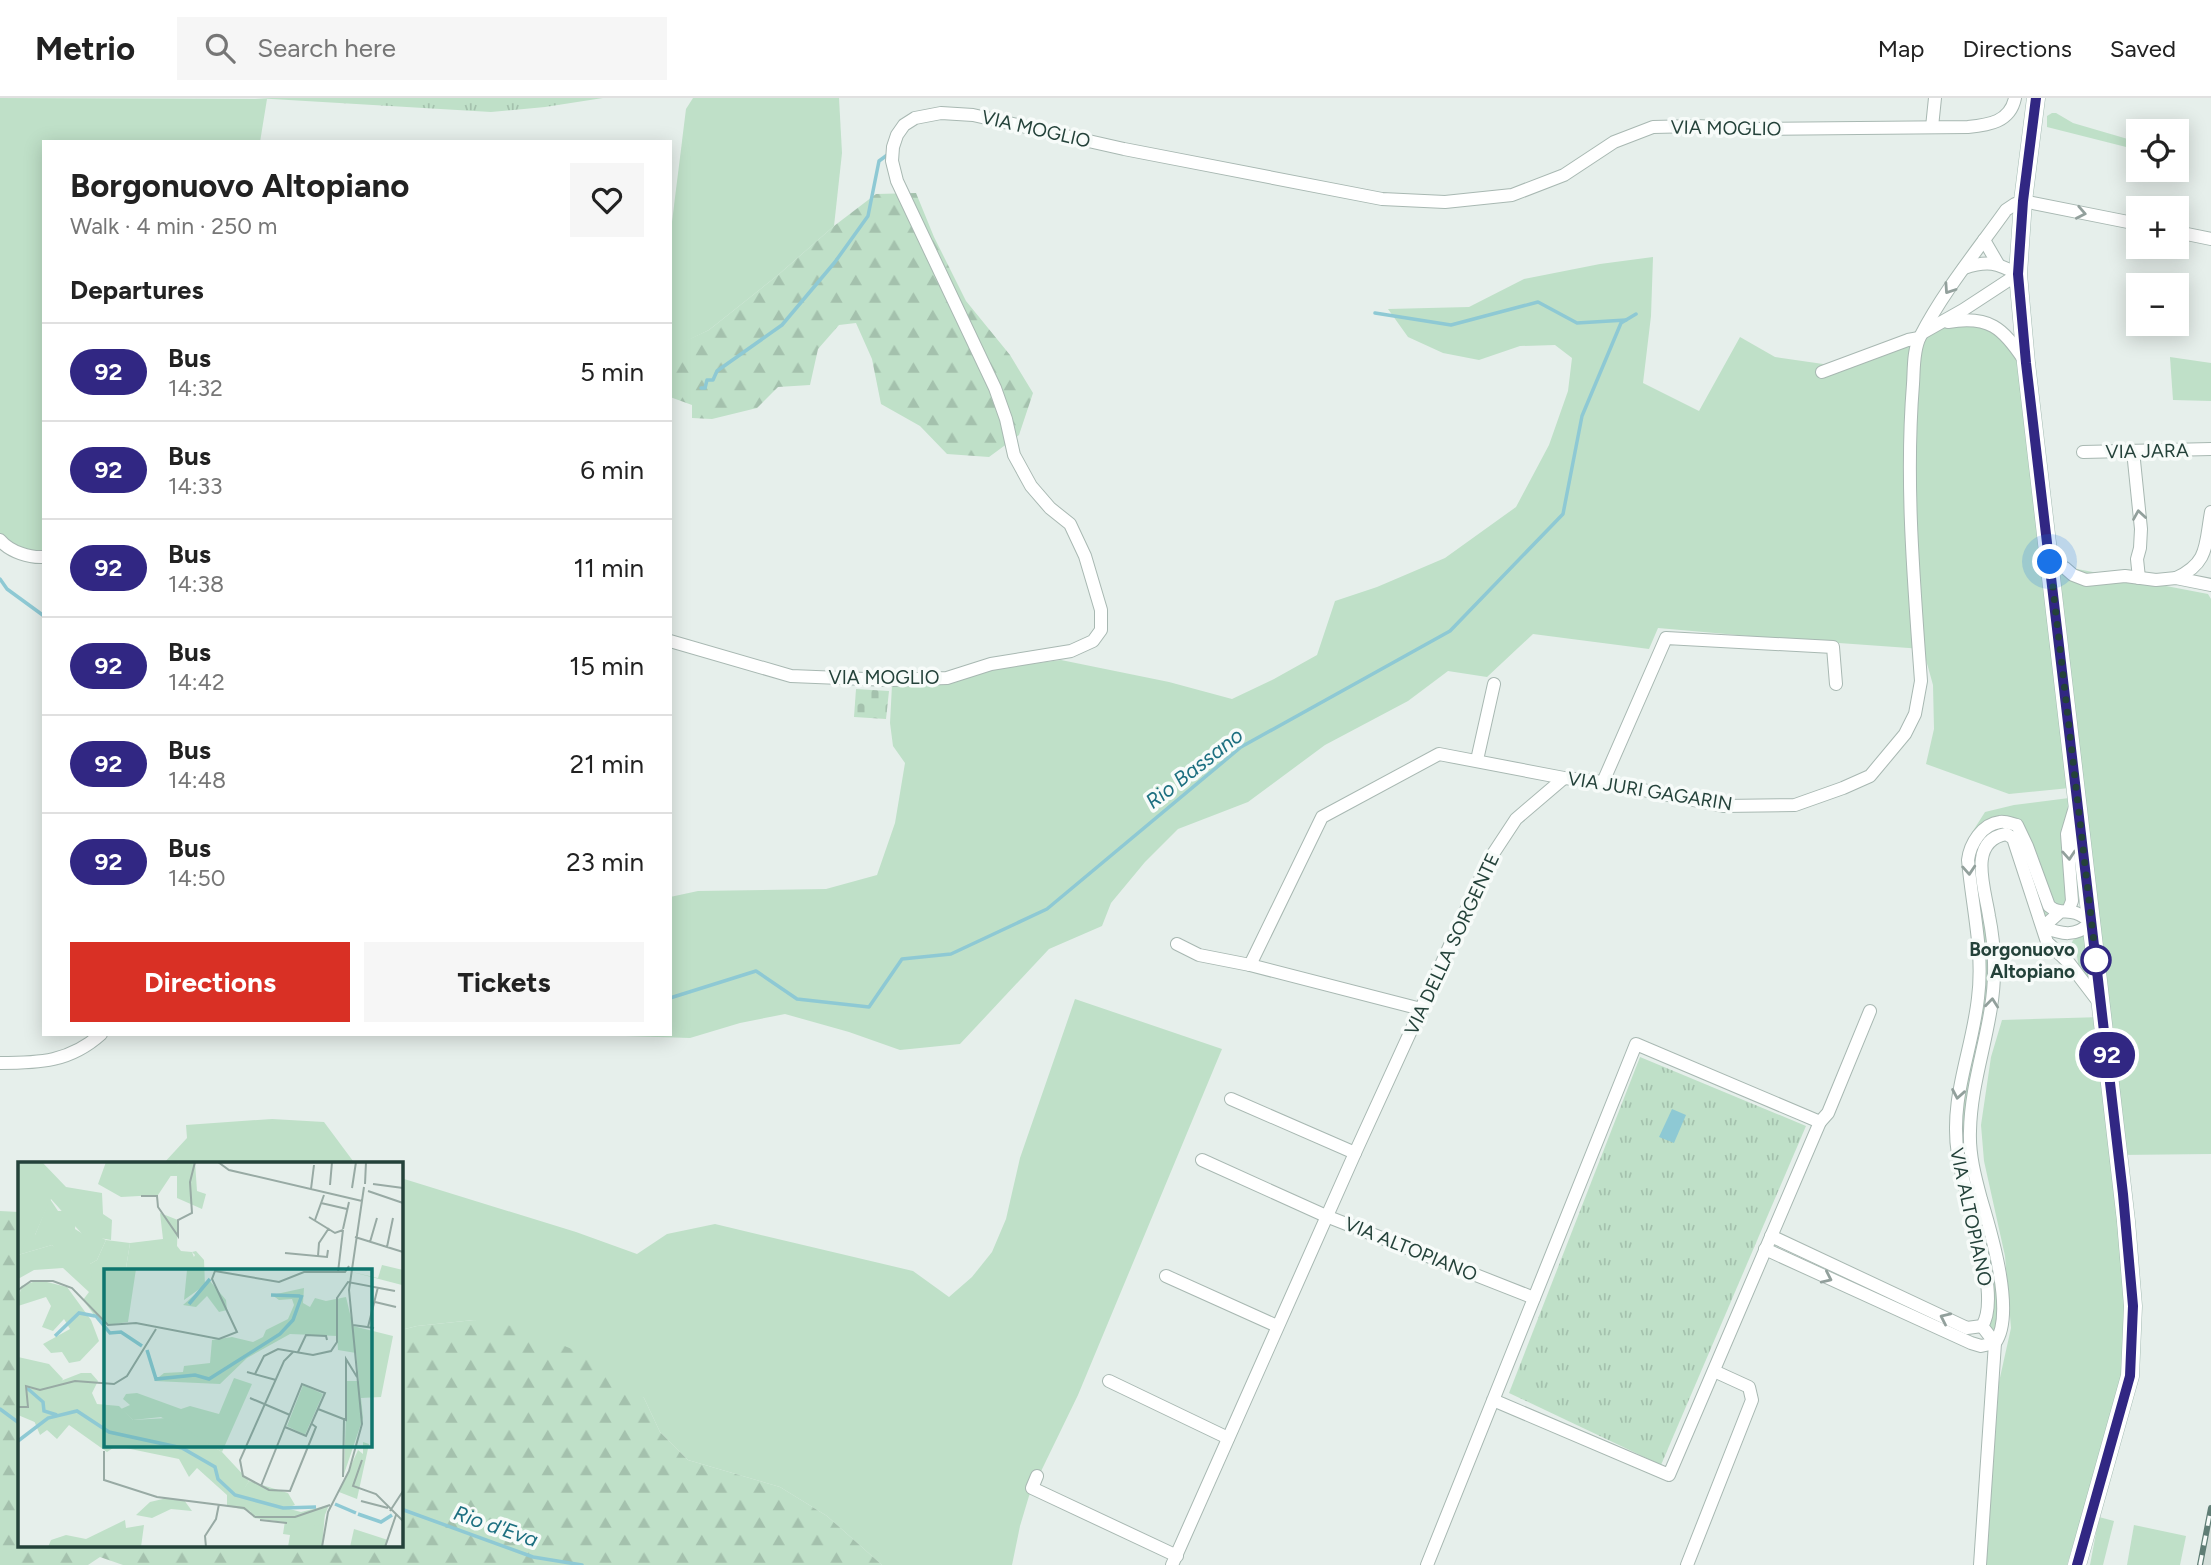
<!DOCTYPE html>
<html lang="en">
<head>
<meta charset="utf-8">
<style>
  body { margin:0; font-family:Figtree,sans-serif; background:#f6f6f6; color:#222; height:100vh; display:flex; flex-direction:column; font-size:26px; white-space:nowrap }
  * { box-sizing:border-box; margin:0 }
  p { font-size:23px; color:#767676 }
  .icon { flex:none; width:38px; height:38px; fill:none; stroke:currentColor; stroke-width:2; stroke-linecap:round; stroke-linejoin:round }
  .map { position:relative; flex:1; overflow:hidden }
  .panel { position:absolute; left:42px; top:42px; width:630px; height:896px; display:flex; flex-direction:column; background:#fff; border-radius:0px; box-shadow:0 4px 18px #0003 }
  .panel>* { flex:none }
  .badge { padding:0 14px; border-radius:23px; font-size:24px; line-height:46px }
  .tools { position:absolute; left:2126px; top:21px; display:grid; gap:14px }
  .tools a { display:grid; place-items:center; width:63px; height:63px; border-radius:0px; background:#fff; box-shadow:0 4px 18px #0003; font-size:35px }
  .you { position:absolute; width:35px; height:35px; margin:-18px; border:5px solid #fff; border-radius:50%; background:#1a73e8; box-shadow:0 0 0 10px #1a73e833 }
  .map>.badge { position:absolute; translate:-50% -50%; box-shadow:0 0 0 4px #fff }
  h2 { padding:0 28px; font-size:26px; line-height:63px }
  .round { display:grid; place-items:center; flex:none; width:74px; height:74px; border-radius:0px; background:#f6f6f6 }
  .head { display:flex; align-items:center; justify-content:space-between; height:119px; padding:0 28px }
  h1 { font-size:33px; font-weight:700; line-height:52px }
  .button { display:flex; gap:14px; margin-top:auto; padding:14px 28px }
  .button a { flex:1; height:80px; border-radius:0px; background:#d93025; color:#fff; font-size:28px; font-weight:700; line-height:80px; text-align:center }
  .button a+a { background:#f6f6f6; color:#222 }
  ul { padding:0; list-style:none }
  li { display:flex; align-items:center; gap:21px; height:98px; padding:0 28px; border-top:2px solid #e0e0e0 }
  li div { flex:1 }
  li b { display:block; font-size:26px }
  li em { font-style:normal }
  li .badge { min-width:77px; font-weight:700; text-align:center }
  header { display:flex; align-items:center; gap:42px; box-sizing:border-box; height:98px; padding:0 35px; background:#fff; border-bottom:2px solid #e0e0e0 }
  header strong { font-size:33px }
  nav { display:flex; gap:38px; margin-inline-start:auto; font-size:24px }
  .search { width:490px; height:63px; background:#f6f6f6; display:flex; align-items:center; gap:18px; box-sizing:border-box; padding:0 24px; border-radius:0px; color:#767676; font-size:26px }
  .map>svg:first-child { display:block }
  .built { fill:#d4dfda }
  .green { fill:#bfe0c8 }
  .forest { fill:url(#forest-firs) }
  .cemetery { fill:url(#cemetery-stones) }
  .park { fill:url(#park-tufts) }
  .water { fill:#8ec9d4 }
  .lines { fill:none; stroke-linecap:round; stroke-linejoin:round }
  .stream { stroke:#8ec9d4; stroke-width:3.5 }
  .minor-casing { stroke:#a8b8b2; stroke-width:14 }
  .secondary-casing { stroke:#a4bbb3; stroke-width:19 }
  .minor { stroke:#fff; stroke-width:12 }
  .secondary { stroke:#fff; stroke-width:18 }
  .rail-casing { stroke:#5f7d75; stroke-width:6 }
  .rail { stroke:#f7fbf9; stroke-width:3.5; stroke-dasharray:10; stroke-linecap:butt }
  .oneway { stroke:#92a09c }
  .line-casing { stroke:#fff; stroke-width:16 }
  .line { stroke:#312783; stroke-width:10 }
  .walk { stroke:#24423a; stroke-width:7; stroke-dasharray:0 12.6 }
  .stop-dot { fill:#fff; stroke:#312783; stroke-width:3.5 }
  .labels { text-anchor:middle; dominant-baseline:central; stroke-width:7; stroke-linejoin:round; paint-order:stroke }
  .street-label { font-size:19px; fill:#24423a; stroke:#f7fbf9 }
  .stop-label { font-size:19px; font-weight:bold; fill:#24423a; stroke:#f7fbf9; text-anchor:end }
  .water-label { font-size:21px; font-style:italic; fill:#1c6f80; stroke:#f7fbf9 }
  .inset-river { fill:none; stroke:#8ec9d4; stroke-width:3.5 }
  .inset-road { fill:none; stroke:#98aaa4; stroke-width:2 }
  .view { fill:#0f766e; fill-opacity:0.15; stroke:#0f766e; stroke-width:3.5 }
  .inset-edge { fill:none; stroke:#24423a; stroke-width:3.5 }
</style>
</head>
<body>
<header>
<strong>Metrio</strong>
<div class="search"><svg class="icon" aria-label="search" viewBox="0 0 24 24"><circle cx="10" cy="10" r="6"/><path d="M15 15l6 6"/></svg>Search here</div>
<nav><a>Map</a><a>Directions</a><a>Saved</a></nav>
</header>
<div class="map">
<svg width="2211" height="1467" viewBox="0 0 2211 1467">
  <defs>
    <pattern id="forest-firs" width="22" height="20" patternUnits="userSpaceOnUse" patternTransform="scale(1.75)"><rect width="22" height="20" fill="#bfe0c8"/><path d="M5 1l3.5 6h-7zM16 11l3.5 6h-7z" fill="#a4c1ad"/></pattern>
    <pattern id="cemetery-stones" width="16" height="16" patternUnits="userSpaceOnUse" patternTransform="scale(1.75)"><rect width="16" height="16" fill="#bfe0c8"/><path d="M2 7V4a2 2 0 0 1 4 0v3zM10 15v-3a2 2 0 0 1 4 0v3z" fill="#a4c1ad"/></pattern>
    <pattern id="park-tufts" width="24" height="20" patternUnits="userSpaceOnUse" patternTransform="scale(1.75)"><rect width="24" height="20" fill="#bfe0c8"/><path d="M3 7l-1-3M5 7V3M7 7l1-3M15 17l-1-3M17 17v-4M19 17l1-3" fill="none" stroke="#a4c1ad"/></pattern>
  </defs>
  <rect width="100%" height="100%" fill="#e6efeb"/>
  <path class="built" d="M2211,1405V1467H2199Z"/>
  <g class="green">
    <path d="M0,0L267,1L260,44H44V462L0,445Z"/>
    <path d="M693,0H839L842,55L834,128L778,177L709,232L670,251V140L686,11Z"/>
    <path d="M2052,15H2056L2073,25L2138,44V52L2047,29V18Z"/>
    <path d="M1653,159L1651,218L1643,285L1699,313L1740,239L1775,259L1830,267L1936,230L1976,225L1997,232L2024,256L2051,466L2208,496L2211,501V1056L2119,1057L2135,1224L2121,1288L2067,1467H1986L1999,1284L2011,1230L2005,1158L1984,1063L1981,1027L1991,959L2002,922L2103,919L2080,689L2009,696L1926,666L1934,631L1933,587L1923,551L1783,541L1658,530L1649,551L1533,536L1487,579L1448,573L1408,603L1325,647L1248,704L1178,731L1145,764L1111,805L1102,828L1049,851L960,946L900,952L849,934L785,916L740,925L690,940L561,936H670V799L698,793L826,791L877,777L895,725L905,665L893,648L890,625L892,587L999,570L1061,562L1169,584L1232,601L1274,581L1317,557L1335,503L1377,489L1445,460L1516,409L1549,347L1568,293L1572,260L1555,247L1520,248L1479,262L1443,255L1408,239L1388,211L1469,209L1524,181L1600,166Z"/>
    <path d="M2170,259L2211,265V303L2173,302Z"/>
    <path d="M2069,700L2066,721V806L2063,809L2052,805C2043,778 2038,743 2017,723L1973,738L1971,736L1985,714L2014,707Z"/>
    <path d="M1996,729L2017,731L2048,818L2046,821L2018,739L1986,741L1990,894L1968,1017L1999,1191V1225L1995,1237L1992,1234L1990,1228L1992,1202L1959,1028L1979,925L1972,775L1976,749L1984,737Z"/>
    <path d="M2085,836L2092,889L2079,872L2076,851L2070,850L2073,842Z"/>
    <path d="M1075,901L1222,951L1078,1297L1029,1398L1020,1428L1012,1467H882L827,1418L780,1389L688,1362L660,1334L644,1300L474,1222L417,1228L401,1232V1080L576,1134L637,1156L667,1136L715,1126L913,1173L949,1199L972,1179L992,1154L1006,1121L1020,1060Z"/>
    <path d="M272,1021L324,1024L353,1063L362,1066H163L187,1040L186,1027Z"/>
    <path d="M2099,1419L2114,1423L2103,1467H2090Z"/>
    <path d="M2134,1427L2186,1438L2180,1467H2127Z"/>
  </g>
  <g class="forest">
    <path d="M916,95L934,139L966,203L1010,257L1033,295L1019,337L989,359L947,356L920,328L881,306L872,261L856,225L839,227L818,251L810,287L778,289L757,310L712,321L692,320V307L670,299V250L709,232L778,177L834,128L876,96Z"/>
    <path d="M0,1113L19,1114V1448H401V1232L417,1228L474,1222L520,1229L574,1252L613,1276L644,1300L660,1334L688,1362L780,1389L827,1418L882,1467H123L100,1459L88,1467H0Z"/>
  </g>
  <path class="cemetery" d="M856,591L889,593L886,621L854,619Z"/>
  <g class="park">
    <path d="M255,0H603L545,9L491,14Z"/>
    <path d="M1640,959L1806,1028L1661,1367L1509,1295Z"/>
  </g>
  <path class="water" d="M1672,1011L1686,1017L1674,1045L1659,1039Z"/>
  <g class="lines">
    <g class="stream">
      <path d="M1375,215L1451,227L1538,204L1577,225L1626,222"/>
      <path d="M701,290H705L707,282H713L717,273L782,227L835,164L868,118L879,63L890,55"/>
      <path d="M0,481L7,491L44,518"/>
      <path d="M670,900L756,873L797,901L869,909L902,861L951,856L1047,811L1241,649L1450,533L1563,416L1582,318L1621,225L1636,216"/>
      <path d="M0,1311L19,1325"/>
      <path d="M401,1411L533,1459L582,1467"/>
    </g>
    <defs>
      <g id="minor">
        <path d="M1932,29L1935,0"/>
        <path d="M2177,134L2211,141"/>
        <path d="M1984,142L1998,166"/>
        <path d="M1948,224C1989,217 2003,230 2024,262"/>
        <path d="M1924,234L1963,212L2018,176C1997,165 1988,162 1964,170"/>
        <path d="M1822,274L1908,242L1919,240"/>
        <path d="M2133,353L2141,431L2140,450L2137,461L2139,480"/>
        <path d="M2083,354L2211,351"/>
        <path d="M0,442C10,454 30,460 44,459"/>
        <path d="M2050,464L2065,470L2073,477L2086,482L2125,478L2156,482L2176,480L2211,487"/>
        <path d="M2176,480C2209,465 2205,447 2211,414"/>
        <path d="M670,543L791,578L890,582L947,580L991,566L1071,553L1093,543L1101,532V512L1085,458L1070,426L1050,410L1031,388L1014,357L1006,321L995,290L897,83L892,63L893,49L897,37L904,27L915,20L941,15L973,17L1124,51L1382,101L1445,104L1512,97L1564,77L1614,44L1653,29L1696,28L1760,31L1968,29C1989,27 2010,24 2015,0"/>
        <path d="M1477,662L1494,586"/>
        <path d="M1603,684L1666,540L1833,549L1836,586"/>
        <path d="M2068,813L2072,803L2067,736L2075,709"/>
        <path d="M1177,846L1199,857L1250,867L1421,911"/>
        <path d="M1250,867L1322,719L1439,656L1564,680L1603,684L1723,708L1795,707L1843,690L1870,678L1905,636L1915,616L1921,583C1914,485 1905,385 1913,286C1914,272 1913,252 1920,239C1943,194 1976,154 2006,112L2015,106L2023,103L2138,126"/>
        <path d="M0,965C39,965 70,964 101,936"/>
        <path d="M1231,1001L1355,1055"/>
        <path d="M1820,1024L1828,1015L1870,913"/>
        <path d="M1202,1062L1326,1118L1534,1200"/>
        <path d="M1771,1138L1967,1230L1982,1228C2003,1197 1963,1095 1958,1057C1949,1000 1972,955 1978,900C1984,854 1972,808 1968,762C1970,746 1982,726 2000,724C2005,723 2012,726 2017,727L2027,748L2049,808C2058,816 2066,812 2076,815C2082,817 2087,821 2091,824C2076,840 2061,836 2043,829L2060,814"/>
        <path d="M1765,1151L1971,1245L1981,1248L1995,1245C2016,1216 1991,1134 1981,1101C1975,1079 1969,1056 1970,1033C1971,976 1996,923 1994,865C1994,850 1992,833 1989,818C1985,791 1967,743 2006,736L2013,740L2047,844L2069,865L2101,907"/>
        <path d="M1166,1178L1277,1228"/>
        <path d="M1109,1283L1228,1340"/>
        <path d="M1037,1378L1032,1390L1177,1458"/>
        <path d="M1172,1467L1355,1055L1489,762L1516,721L1564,680"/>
        <path d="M1427,1467L1636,946L1820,1024L1669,1377L1493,1302"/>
        <path d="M1687,1467L1752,1302L1749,1289L1714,1273"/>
        <path d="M1980,1467L1995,1245L1982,1228"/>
      </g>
      <path id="secondary" d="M2036,0L2023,103L2018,176L2026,265L2126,1123L2133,1208L2130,1278L2077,1467"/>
    </defs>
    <use href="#minor" class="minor-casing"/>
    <use href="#secondary" class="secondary-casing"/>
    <use href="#minor" class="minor"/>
    <use href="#secondary" class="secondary"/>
    <defs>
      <path id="rail" d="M2200,1467L2211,1410"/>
    </defs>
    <use href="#rail" class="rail-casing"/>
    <use href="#rail" class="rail"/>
  </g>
  <defs><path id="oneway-chevron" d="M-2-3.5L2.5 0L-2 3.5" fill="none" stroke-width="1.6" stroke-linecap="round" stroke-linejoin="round" transform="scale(1.75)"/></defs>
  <g class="oneway">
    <use href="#oneway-chevron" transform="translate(2081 115) rotate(11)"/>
    <use href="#oneway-chevron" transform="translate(1949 191) rotate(124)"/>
    <use href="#oneway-chevron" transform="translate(2139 417) rotate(-99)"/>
    <use href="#oneway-chevron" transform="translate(2069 757) rotate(86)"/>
    <use href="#oneway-chevron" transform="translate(1969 772) rotate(86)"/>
    <use href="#oneway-chevron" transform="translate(1992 905) rotate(-84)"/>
    <use href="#oneway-chevron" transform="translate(1958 996) rotate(100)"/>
    <use href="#oneway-chevron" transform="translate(1827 1180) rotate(25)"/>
    <use href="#oneway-chevron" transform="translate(1945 1220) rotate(-155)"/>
  </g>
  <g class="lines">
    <defs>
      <path id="line" d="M2036,0L2023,103L2018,176L2026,265L2123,1096L2133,1208L2130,1278L2077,1467"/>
    </defs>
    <use href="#line" class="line-casing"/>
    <use href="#line" class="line"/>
    <path class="walk" d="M2050,464L2096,862"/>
  </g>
  <circle class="stop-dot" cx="2096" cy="862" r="14"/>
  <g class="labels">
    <g class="street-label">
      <text transform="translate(1726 30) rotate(1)">VIA MOGLIO</text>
      <text transform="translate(1036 31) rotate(13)">VIA MOGLIO</text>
      <text transform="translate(2147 353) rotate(-1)">VIA JARA</text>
      <text x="884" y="579">VIA MOGLIO</text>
      <text transform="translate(1650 693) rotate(9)">VIA JURI GAGARIN</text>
      <text transform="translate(1452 846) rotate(-65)">VIA DELLA SORGENTE</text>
      <text transform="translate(1971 1119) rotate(78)">VIA ALTOPIANO</text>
      <text transform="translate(1411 1151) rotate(22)">VIA ALTOPIANO</text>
    </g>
    <g class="stop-label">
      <text x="2075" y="851">Borgonuovo<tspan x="2075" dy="22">Altopiano</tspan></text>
    </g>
    <g class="water-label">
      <text transform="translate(1194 670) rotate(-38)">Rio Bassano</text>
      <text transform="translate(496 1428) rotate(19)">Rio d'Eva</text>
    </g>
  </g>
  <g transform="translate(18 1064)">
    <rect width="385" height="385" fill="#e6efeb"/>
    <path d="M162,0H177L179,29L188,32L184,47L159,36V14H151ZM88,78L112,81L108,106L118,107L110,160L90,163L80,158L65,138L71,130L45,106L16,108L0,117V93L34,83L50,95L72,102L79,98ZM178,89L186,98L187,123L166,138L169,108L177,93L174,90ZM364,103L385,108L384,123L334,110L360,116ZM21,118L49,125L73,158L81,179L62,199L51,201L44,190L33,191L25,182L52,167L46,157L35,169L24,165L33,144L28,135L0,144L3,124ZM286,126L285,141L292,145L297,136L308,139L328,135L335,164L375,174L363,235L343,236L345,256L326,312L329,219H341L338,191L320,188L319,174L272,172L229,196L202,222L136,219L146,211L165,210L166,204L192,201L194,178L214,175L235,180L245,175L248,168L270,157L276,143L274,137L261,138L254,133ZM0,195L31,202L45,217L17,256L19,261L0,253ZM216,216L234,222L204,290L143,255L115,258L103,247L112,243L105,237L108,232L119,231L163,247L172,244L201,252ZM345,280L351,282L339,337L321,330L340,288L345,292ZM231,319L270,331L277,343L265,347L221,334ZM336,367L370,378L368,385H332Z" fill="#bfe0c8"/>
    <path d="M0,0H24L48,25L84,31L85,52L94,58L93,78L65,73L33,37L17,73H13L0,93ZM192,119L208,138L209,148L201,150L189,134L178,145L165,143ZM63,211H73L80,219L74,231L79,242L101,244L115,258L149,256L204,290L231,319L222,334L283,350L311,343L302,365L236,356L232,349L209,344V333L179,306L171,315L161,297L98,284L89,290L51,263L39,277L29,268L22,273L10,244L9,222L22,227ZM149,336L166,338L174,349L153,347L134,356L118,353L132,340Z" fill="#bfe0c8"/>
    <path d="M88,0H162L140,33L103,35L80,22ZM32,37L40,49H59L57,67L65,72L78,65L80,74L88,78L79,98L72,102L74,116L69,118L34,83L0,93L10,73H17ZM142,51L160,58L159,84L163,89L174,90L179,103L169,108L108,106L112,81L145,77ZM285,223L305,232L287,273L269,264ZM307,351L304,385H270L272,373L265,372L267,359L301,364ZM107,358L108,366L126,363L123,385H30L33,378L48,373L68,377Z" fill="#bfe0c8"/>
    <path class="inset-river" d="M253,133L282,134M171,142L192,117M77,153L92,171L103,170L124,184M37,174L61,151L77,154M129,188L138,217L177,213L191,217L262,172L275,158L284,133M9,226L25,240L26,249L39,253M0,279L30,256L59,249L91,270L164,286L197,305L200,317L217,333L265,346L298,345M317,342L338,351M340,352L363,360L374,353"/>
    <path class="inset-road" d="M200,0L211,8L344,39M347,22L348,0M355,22L385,26M312,23L314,0M334,26L338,0M293,27L296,3M350,29L385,41M123,34H139L140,45L160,74V58L174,51L172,20L177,0M303,41L329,47M291,55L317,71L325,68M297,58L306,33M325,67L331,40M337,75L385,90M352,80L359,56M369,85L375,56M267,91L309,95L310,88M300,94L301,81L311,66M320,110L325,68M0,128L13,119H35L54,126L90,163L118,161L201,177L219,170L194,117L197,109L261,120L286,110H327L331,104M357,140L378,145M335,163L356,166M350,165L360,125M275,190L266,199L222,298L225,314L251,328L272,329L298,265L294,262M280,190L288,173L308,174L309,178M229,210L258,218M237,212L246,194L260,187L295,193L313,189L319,180V136L330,120L377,129M232,236L272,253M0,245H10L8,224L22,228L57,219L96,222L109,214L138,167M300,247L328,258V197L339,215M86,289V318L139,335L226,346L237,355M344,298L335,324L358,332L385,359M325,315L326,256M243,324L284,222L307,231L288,274L267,265M343,339L370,346M372,349L385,329M237,355H277L312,343M242,358L269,361M188,385L187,374L198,357L201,342M304,385L310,350L331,309L344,262L331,128L346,25M367,385L378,353"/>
    <path class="view" d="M86,107H354V285H86Z"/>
    <rect width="385" height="385" class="inset-edge"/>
  </g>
</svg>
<div class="tools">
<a><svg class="icon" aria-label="locate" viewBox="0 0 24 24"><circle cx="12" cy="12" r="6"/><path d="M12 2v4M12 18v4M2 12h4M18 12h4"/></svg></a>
<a>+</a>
<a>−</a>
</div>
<div class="you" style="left:2050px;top:464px"></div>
<b class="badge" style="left:2107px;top:957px;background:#312783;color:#fff">92</b>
<section class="panel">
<div class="head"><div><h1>Borgonuovo Altopiano</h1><p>Walk · 4 min · 250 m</p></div><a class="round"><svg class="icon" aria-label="heart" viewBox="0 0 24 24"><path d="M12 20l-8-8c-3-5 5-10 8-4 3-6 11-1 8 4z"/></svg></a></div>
<h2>Departures</h2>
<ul>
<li><span class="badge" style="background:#312783;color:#fff">92</span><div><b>Bus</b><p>14:32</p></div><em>5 min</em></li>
<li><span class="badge" style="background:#312783;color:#fff">92</span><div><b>Bus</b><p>14:33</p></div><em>6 min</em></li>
<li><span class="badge" style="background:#312783;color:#fff">92</span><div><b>Bus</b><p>14:38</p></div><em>11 min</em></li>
<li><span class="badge" style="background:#312783;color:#fff">92</span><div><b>Bus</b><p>14:42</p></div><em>15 min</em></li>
<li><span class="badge" style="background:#312783;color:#fff">92</span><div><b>Bus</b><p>14:48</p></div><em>21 min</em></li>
<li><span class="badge" style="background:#312783;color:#fff">92</span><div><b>Bus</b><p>14:50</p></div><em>23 min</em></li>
</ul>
<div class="button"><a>Directions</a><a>Tickets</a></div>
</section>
</div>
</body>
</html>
